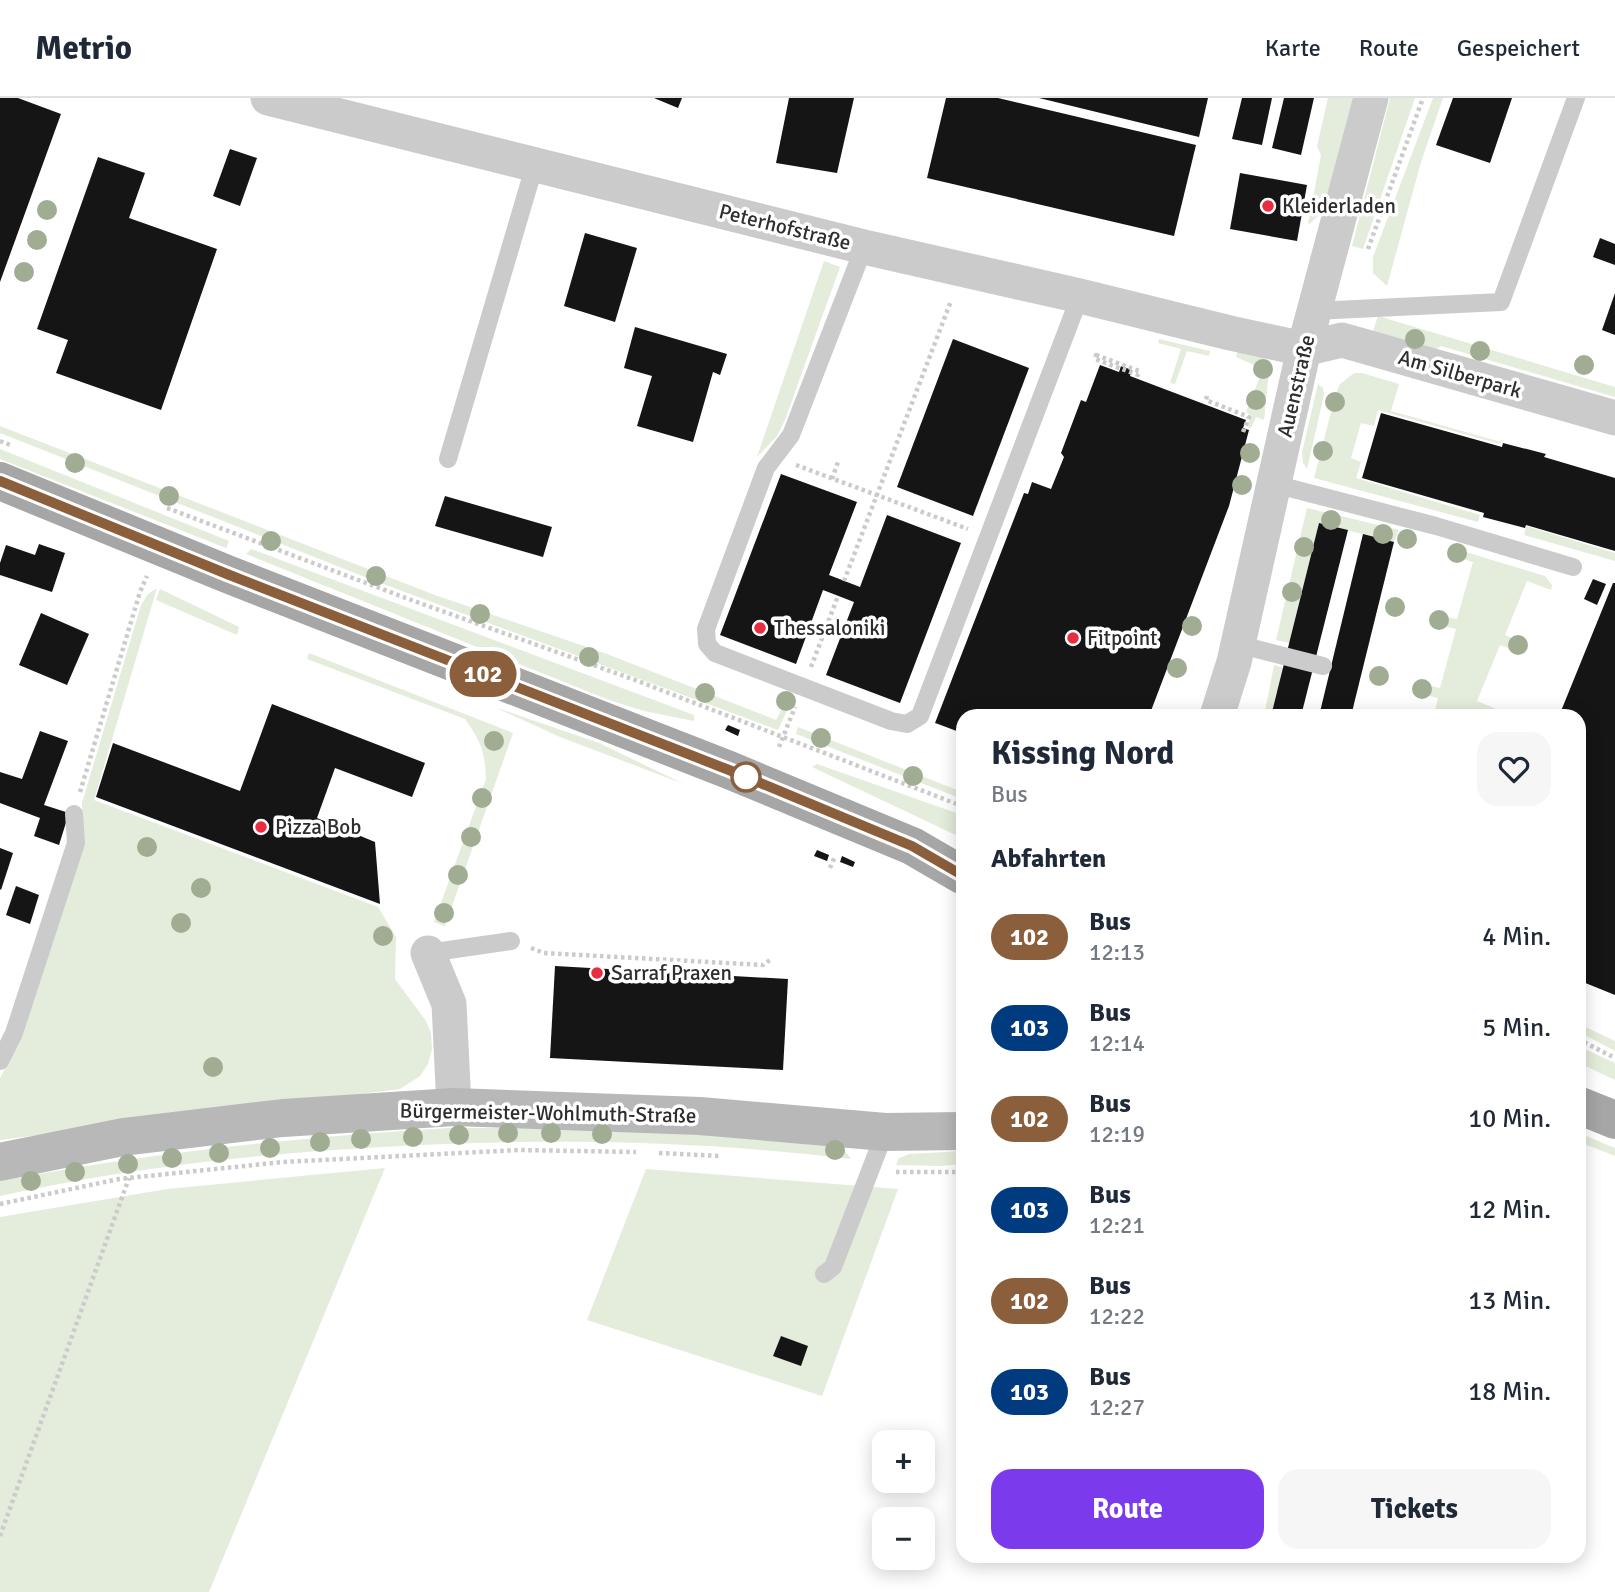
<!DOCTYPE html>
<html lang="de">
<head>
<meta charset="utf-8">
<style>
  body { margin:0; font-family:Signika,sans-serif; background:#f6f6f7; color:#1f2937; height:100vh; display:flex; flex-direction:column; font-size:26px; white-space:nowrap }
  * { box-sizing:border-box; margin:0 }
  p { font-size:23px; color:#747a83 }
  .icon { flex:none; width:38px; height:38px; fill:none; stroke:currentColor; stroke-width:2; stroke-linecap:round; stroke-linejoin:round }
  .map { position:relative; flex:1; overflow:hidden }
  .side { position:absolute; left:956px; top:611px; width:630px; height:854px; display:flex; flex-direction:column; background:#fff; border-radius:21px; box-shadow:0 4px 18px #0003 }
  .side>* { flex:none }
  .badge { padding:0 14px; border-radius:23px; font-size:24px; line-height:46px }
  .buttons { position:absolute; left:872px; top:1332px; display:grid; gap:14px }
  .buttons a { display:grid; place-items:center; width:63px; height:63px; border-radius:14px; background:#fff; box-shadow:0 4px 18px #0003; font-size:35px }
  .map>.badge { position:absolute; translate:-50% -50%; box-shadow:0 0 0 4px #fff }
  h2 { padding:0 35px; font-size:26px; line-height:63px }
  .round { display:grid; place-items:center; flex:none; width:74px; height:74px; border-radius:21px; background:#f6f6f7 }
  .summary { display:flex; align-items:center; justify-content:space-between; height:119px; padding:0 35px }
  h1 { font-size:33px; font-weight:800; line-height:52px }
  .primary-button { display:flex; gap:14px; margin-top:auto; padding:14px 35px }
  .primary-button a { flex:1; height:80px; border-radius:21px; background:#7c3aed; color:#fff; font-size:28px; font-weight:800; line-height:80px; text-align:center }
  .primary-button a+a { background:#f6f6f7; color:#1f2937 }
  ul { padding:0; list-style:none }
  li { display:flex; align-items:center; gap:21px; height:91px; padding:0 35px }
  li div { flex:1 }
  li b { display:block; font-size:26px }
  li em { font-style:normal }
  li .badge { min-width:77px; font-weight:700; text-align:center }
  header { display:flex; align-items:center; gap:42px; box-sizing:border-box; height:98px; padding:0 35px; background:#fff; border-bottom:2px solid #e0e1e3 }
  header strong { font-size:33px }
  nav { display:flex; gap:38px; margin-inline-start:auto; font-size:24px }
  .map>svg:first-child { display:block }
  .green { fill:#e4ecdb }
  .building { fill:#151515 }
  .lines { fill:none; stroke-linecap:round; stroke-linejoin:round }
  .path { stroke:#cbcbcb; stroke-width:4.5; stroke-dasharray:3.5 3.5; stroke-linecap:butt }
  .lane { stroke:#cbcbcb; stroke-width:18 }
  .street { stroke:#cbcbcb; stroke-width:35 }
  .secondary { stroke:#b8b8b8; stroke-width:38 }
  .primary { stroke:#a6a6a6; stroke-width:38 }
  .tree { fill:#a0ad93 }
  .line-casing { stroke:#fff; stroke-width:16 }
  .line { stroke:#8b5e3c; stroke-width:10 }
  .poi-dot { fill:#e82d40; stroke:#fff; stroke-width:2.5 }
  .stop-dot { fill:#fff; stroke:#8b5e3c; stroke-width:3.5 }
  .labels { text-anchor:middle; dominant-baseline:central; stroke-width:7; stroke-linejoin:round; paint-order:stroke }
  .poi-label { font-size:21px; fill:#2e2e2e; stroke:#fff; text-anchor:start }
  .street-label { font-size:21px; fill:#2e2e2e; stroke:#fff }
</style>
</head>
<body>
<header>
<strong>Metrio</strong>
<nav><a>Karte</a><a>Route</a><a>Gespeichert</a></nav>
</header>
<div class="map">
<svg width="1615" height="1494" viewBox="0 0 1615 1494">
  <rect width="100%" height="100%" fill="#fff"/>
  <g class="green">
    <path d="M1328,0H1355L1324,113L1308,127L1321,57L1317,48Z"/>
    <path d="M1390,0H1415L1363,151L1352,148Z"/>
    <path d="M1433,0H1443L1421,64L1387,188L1373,175V159Z"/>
    <path d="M824,163L840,169L785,322L777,338L757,359Z"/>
    <path d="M1378,218L1615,289V299L1441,248L1431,254L1372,236Z"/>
    <path d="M1159,241L1210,253L1209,258L1187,253L1175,286L1170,285L1181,251L1158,245Z"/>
    <path d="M1239,249L1270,263L1264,322L1256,319L1251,330L1247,329L1251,317L1246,314L1263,271L1236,259Z"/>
    <path d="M1354,275H1362L1399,286L1391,313L1501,344L1500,346L1378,312L1374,328L1361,325L1351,360L1361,364L1356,380L1480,417L1478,424L1314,380L1336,295L1340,286Z"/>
    <path d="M1318,286L1323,290L1324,297L1307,371L1303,365L1302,354Z"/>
    <path d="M0,328L435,497L607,556L776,622L784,607L780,605L783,598L792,602L778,632L375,483L0,335Z"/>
    <path d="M0,351L229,443L226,450L0,361Z"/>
    <path d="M1307,410L1399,432L1394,444L1319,425L1289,545L1276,542Z"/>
    <path d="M1526,428L1615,455V463L1524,437Z"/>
    <path d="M251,451L694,617V623L644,613L609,602L246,456Z"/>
    <path d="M1459,452L1545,478L1552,487L1551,492L1527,483L1505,537L1527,547L1524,556L1500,547L1477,603L1501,613L1498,618H1487L1474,613L1472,618H1434L1438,600L1414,594L1417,585L1440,590L1456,531L1431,525L1433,516L1457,521L1473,464L1449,457L1450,454Z"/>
    <path d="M157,490L94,702L378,809L396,839L395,881L426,923L431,935L432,951L428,966L420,978L400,991L0,1042V980L23,936L82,745V705L141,507L148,496Z"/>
    <path d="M160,491L239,529L237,537L156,502Z"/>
    <path d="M309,555L513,635L445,828L434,824L486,681C485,653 481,644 465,621L307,561Z"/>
    <path d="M1274,567L1283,570L1271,618H1264Z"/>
    <path d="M494,609L599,645L684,686L560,639Z"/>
    <path d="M798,629L962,694V701L796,636Z"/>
    <path d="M817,666L962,717V740L812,669Z"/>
    <path d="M1579,926L1615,943V953L1579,934Z"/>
    <path d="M1578,948L1615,965V982L1579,965Z"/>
    <path d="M449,1030H592L839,1045L851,1061C695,1042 539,1040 382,1049C254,1056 125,1070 0,1098V1083C149,1055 298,1039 449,1030Z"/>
    <path d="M1579,1035L1615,1050V1058L1579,1044Z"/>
    <path d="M962,1053V1066L940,1068L896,1067L899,1060L909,1056Z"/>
    <path d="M385,1070L209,1494H0V1119L167,1091Z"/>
    <path d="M646,1071L898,1091L822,1298L587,1222Z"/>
  </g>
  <g class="building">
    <path d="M0,0H18L61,16L0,184Z"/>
    <path d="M654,0H682L678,10Z"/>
    <path d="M789,0H854L837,75L776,65Z"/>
    <path d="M946,0H998L1196,47L1174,138L927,80Z"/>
    <path d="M1039,0H1208L1199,39Z"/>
    <path d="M1242,0H1272L1262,47L1232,41Z"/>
    <path d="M1284,0H1314L1301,57L1272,50Z"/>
    <path d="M1453,0H1512L1490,65L1436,47Z"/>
    <path d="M230,51L257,60L240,108L213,98Z"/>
    <path d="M98,59L145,75L129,120L217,151L161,312L56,275L68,242L37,231Z"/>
    <path d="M1240,75L1307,87L1297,143L1230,131Z"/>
    <path d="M585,135L637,150L615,224L564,208Z"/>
    <path d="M1600,140L1615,146V167L1593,159Z"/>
    <path d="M1615,195V237L1602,232Z"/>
    <path d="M635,229L727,256L720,277L713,274L693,344L637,328L652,278L624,270Z"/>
    <path d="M953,241L1029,270L973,418L897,389Z"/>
    <path d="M1100,267L1119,274L1121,268L1132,272L1130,278L1246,322L1243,330L1249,332L1229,408L1149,618H962V635L938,626L935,625L1024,395L1028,396L1032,384L1051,391L1064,359L1061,355L1081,302L1086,304Z"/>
    <path d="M1381,315L1502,349L1503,345L1546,356L1544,359L1615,380V453L1526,427L1525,430L1483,419L1484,415L1362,380Z"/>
    <path d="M781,376L857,404L829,477L860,489L887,417L961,445L900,605L826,577L854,504L823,492L796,566L720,537Z"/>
    <path d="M445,398L552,429L543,459L435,428Z"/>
    <path d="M1319,425L1348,432L1301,618H1271Z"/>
    <path d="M1363,436L1394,444L1351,618H1319Z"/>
    <path d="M39,446L65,455L52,494L0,477V465L6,447L35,457Z"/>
    <path d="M1593,481L1606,486L1597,507L1584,501Z"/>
    <path d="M1613,485H1615V897L1578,882V618H1559Z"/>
    <path d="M41,515L89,536L67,587L19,567Z"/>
    <path d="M272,606L425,665L412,699L335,670L317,720L375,744L380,806L96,699L113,645L240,693Z"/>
    <path d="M728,627L740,632L738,638L725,632Z"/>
    <path d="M40,633L68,643L44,707L69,715L59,747L34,738L40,720L0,705V674L22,681Z"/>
    <path d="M0,750L13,755L1,792L0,791Z"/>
    <path d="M817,752L829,757L827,763L814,758Z"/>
    <path d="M842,758L855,764L853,769L840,764Z"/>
    <path d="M16,788L39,797L30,826L6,817Z"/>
    <path d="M555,868L788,881L783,972L550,960Z"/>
    <path d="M781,1238L808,1248L801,1268L773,1258Z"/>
  </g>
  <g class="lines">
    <g class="path">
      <path d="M1368,151L1423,0"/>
      <path d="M1096,257L1139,273L1138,277L1095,261Z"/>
      <path d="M1207,298L1206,302L1249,319L1243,334"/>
      <path d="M0,343L13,348"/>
      <path d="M796,367L968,431"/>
      <path d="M832,381L838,364"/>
      <path d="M167,410L414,503L635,582L962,708"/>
      <path d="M844,483L951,203"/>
      <path d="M811,569L838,498"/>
      <path d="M779,649L795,609"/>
      <path d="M80,694L140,494L147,478"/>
      <path d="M830,770L835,758"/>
      <path d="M531,850L544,855L763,867L770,862"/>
      <path d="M1578,941L1615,960"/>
      <path d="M659,1055L720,1058"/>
      <path d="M896,1074H962"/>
      <path d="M0,1106L119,1081L283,1064L519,1052L636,1054"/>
      <path d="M0,1438L129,1080"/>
    </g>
    <g class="lane">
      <path d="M864,149L791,337L766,370L706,531L707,546L715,555L891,623L907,626L920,618L1080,198"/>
      <path d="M1314,213L1501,204L1576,0"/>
      <path d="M448,361L535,66"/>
      <path d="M1274,386L1436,428L1573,469"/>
      <path d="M1237,546L1323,568"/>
      <path d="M428,855L511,843"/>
      <path d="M0,963L14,935L76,745L74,716"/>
      <path d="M824,1176L833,1169L885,1034"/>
    </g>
    <g class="street">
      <path d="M268,0L864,149L1080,198L1230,235L1304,251L1342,242L1615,320"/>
      <path d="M1217,618L1234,564L1304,251L1371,0"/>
      <path d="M428,855L449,906L454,1009"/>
    </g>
    <path class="secondary" d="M0,1064L123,1039L283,1020L454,1009L700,1018L885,1034L962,1033"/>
    <g class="primary">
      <path d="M0,383L227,476L729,672L912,748L962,777"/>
      <path d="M1578,1007L1615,1022"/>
    </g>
  </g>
  <g class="tree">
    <circle cx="47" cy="112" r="10"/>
    <circle cx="37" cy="142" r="10"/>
    <circle cx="24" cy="174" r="10"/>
    <circle cx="1415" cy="241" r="10"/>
    <circle cx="1480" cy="253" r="10"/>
    <circle cx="1584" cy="267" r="10"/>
    <circle cx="1263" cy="271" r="10"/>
    <circle cx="1256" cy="302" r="10"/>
    <circle cx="1335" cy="304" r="10"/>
    <circle cx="1323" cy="353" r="10"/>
    <circle cx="1250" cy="355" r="10"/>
    <circle cx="75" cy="365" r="10"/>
    <circle cx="1242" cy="387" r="10"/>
    <circle cx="169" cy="398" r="10"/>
    <circle cx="1331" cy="422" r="10"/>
    <circle cx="1383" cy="436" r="10"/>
    <circle cx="1407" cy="441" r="10"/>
    <circle cx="271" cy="443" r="10"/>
    <circle cx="1304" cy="449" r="10"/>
    <circle cx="1457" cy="455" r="10"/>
    <circle cx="376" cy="478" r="10"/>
    <circle cx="1292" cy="494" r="10"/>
    <circle cx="1395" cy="509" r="10"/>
    <circle cx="480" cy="516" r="10"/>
    <circle cx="1439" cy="522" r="10"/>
    <circle cx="1192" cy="528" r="10"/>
    <circle cx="1518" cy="547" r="10"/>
    <circle cx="589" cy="559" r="10"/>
    <circle cx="1177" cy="570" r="10"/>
    <circle cx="1379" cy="578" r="10"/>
    <circle cx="1422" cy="591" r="10"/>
    <circle cx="705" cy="595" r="10"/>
    <circle cx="786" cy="603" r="10"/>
    <circle cx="821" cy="640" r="10"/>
    <circle cx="494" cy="643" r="10"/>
    <circle cx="913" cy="678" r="10"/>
    <circle cx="482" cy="700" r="10"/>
    <circle cx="471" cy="739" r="10"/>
    <circle cx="147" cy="749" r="10"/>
    <circle cx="458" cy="777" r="10"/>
    <circle cx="201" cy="790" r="10"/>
    <circle cx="444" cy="815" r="10"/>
    <circle cx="181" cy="825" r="10"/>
    <circle cx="383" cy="838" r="10"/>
    <circle cx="213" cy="969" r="10"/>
    <circle cx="508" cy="1035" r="10"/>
    <circle cx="551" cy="1035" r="10"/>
    <circle cx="602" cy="1036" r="10"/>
    <circle cx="459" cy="1037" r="10"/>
    <circle cx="413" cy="1039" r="10"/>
    <circle cx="361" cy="1041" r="10"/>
    <circle cx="320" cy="1044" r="10"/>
    <circle cx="270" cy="1050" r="10"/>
    <circle cx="835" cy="1052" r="10"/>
    <circle cx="219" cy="1055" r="10"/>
    <circle cx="172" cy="1060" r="10"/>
    <circle cx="128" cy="1066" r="10"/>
    <circle cx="75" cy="1074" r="10"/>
    <circle cx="31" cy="1083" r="10"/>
  </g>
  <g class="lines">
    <defs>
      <path id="line" d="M0,383L227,476L729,672L912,748L962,777"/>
    </defs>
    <use href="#line" class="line-casing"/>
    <use href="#line" class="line"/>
  </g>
  <g class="poi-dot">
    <circle cx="1268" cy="108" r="7"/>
    <circle cx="760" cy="530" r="7"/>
    <circle cx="1073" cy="540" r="7"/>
    <circle cx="261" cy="729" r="7"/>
    <circle cx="597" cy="875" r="7"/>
  </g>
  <circle class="stop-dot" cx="746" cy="679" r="14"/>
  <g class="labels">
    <g class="poi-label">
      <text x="1282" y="108">Kleiderladen</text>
      <text x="774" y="530">Thessaloniki</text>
      <text x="1087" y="540">Fitpoint</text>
      <text x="275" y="729">Pizza Bob</text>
      <text x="611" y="875">Sarraf Praxen</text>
    </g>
    <g class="street-label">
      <text transform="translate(785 129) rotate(14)">Peterhofstraße</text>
      <text transform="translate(1460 276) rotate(16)">Am Silberpark</text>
      <text transform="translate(1296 288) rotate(-77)">Auenstraße</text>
      <text transform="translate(548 1015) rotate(1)">Bürgermeister-Wohlmuth-Straße</text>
    </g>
  </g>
</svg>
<div class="buttons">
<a>+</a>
<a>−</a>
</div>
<b class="badge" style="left:483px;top:576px;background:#8b5e3c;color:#fff">102</b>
<section class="side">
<div class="summary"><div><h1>Kissing Nord</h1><p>Bus</p></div><a class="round"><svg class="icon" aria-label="heart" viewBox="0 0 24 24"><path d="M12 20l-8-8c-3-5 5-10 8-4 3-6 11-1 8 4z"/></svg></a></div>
<h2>Abfahrten</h2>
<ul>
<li><span class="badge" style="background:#8b5e3c;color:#fff">102</span><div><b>Bus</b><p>12:13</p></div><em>4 Min.</em></li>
<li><span class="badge" style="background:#003b80;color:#fff">103</span><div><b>Bus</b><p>12:14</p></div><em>5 Min.</em></li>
<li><span class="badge" style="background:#8b5e3c;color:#fff">102</span><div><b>Bus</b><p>12:19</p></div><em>10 Min.</em></li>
<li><span class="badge" style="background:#003b80;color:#fff">103</span><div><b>Bus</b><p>12:21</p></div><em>12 Min.</em></li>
<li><span class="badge" style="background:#8b5e3c;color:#fff">102</span><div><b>Bus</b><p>12:22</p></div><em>13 Min.</em></li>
<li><span class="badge" style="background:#003b80;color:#fff">103</span><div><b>Bus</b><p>12:27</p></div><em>18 Min.</em></li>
</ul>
<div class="primary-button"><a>Route</a><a>Tickets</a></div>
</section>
</div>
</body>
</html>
